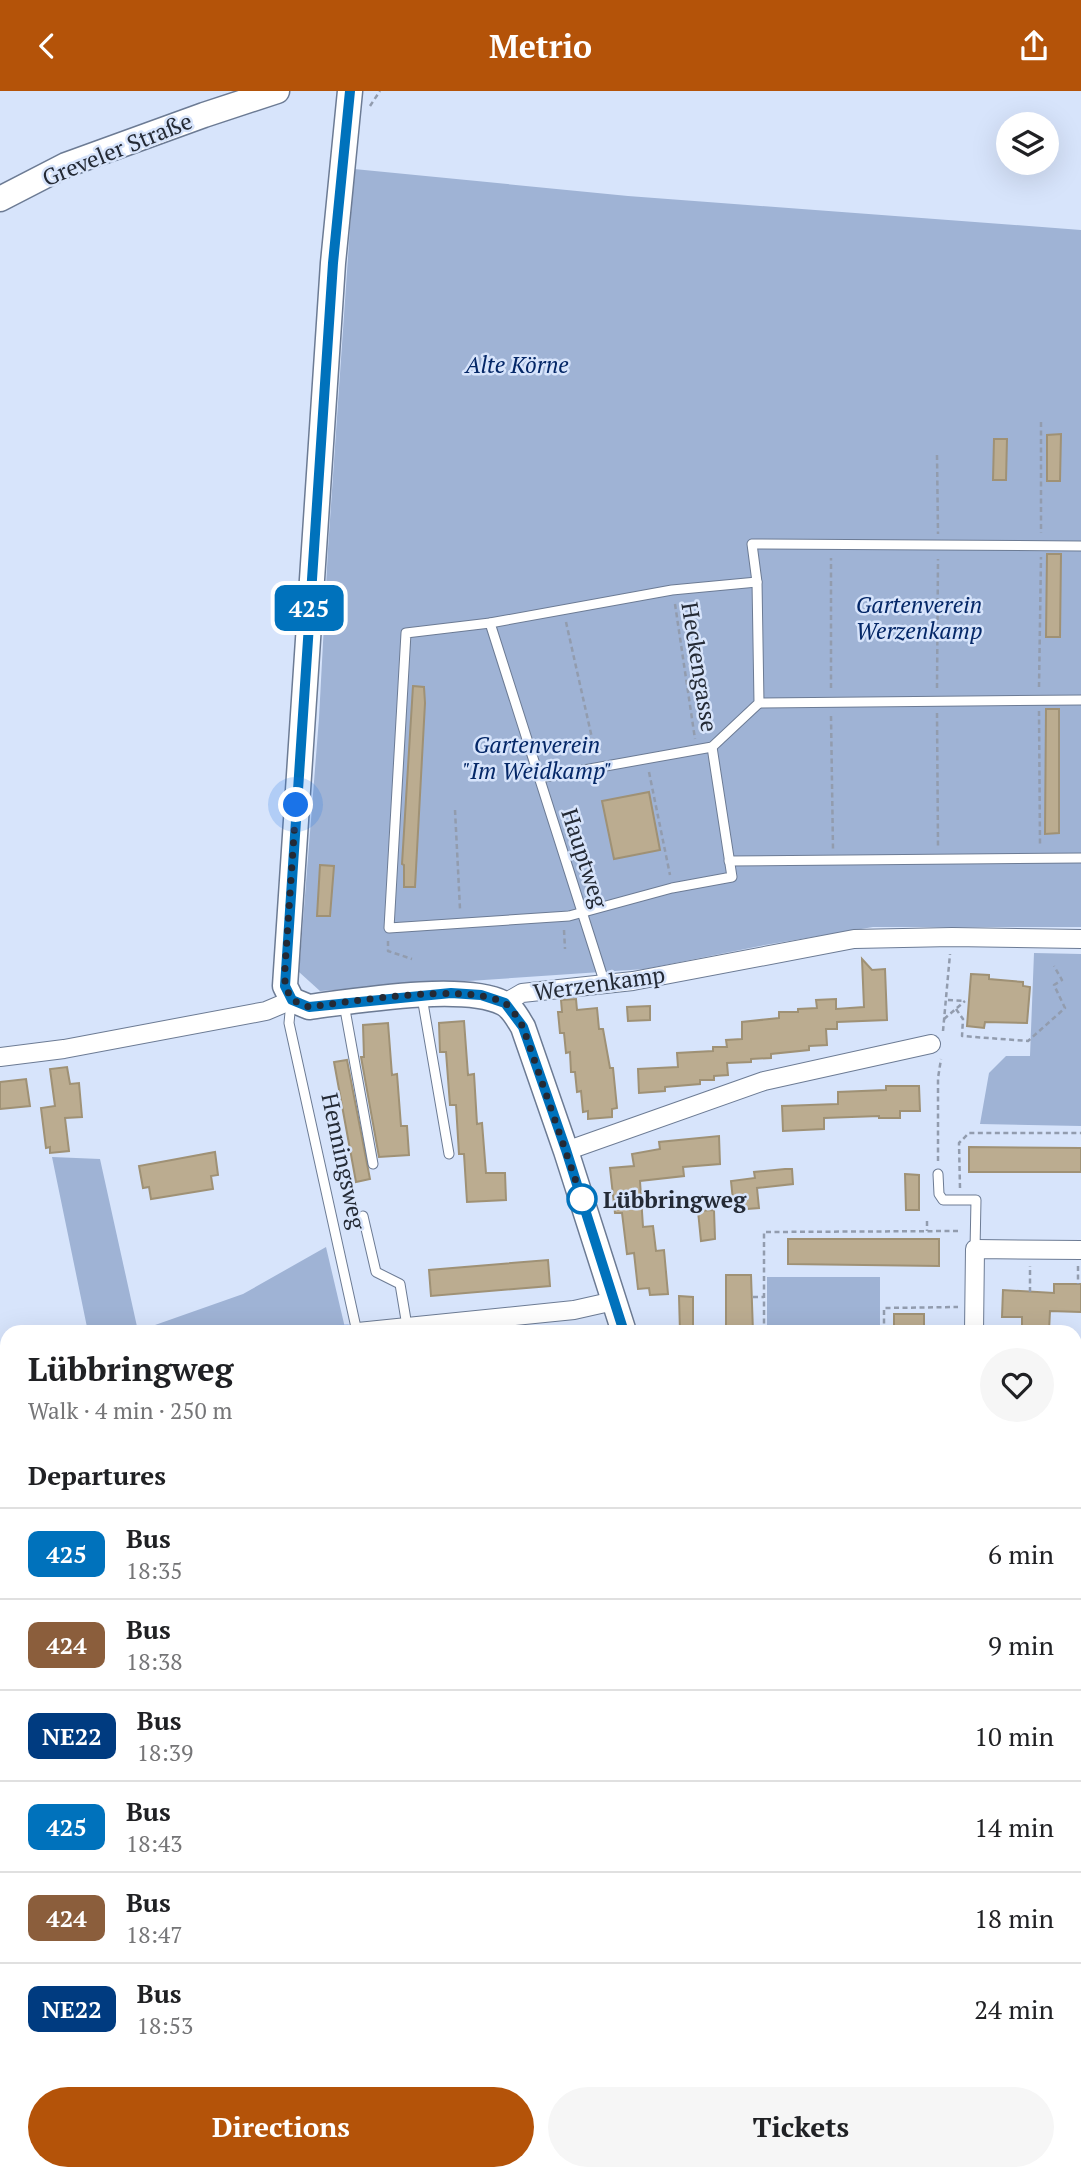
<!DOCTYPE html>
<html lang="en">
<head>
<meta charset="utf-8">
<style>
  body { margin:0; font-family:"PT Serif",serif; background:#f6f6f6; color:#202124; height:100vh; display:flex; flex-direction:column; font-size:26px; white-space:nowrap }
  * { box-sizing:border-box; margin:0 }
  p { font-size:23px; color:#757577 }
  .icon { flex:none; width:38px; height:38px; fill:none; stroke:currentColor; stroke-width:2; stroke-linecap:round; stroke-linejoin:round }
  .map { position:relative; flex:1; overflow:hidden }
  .drawer { position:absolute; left:0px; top:1234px; width:1082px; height:856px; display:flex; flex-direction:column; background:#fff; border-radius:21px 21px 0 0; box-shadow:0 7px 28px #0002 }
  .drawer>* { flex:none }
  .badge { padding:0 14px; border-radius:10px; font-size:24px; line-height:46px }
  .fabs { position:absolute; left:996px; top:21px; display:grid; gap:14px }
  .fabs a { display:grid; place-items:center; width:63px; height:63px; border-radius:50%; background:#fff; box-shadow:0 7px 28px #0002; font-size:35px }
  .you { position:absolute; width:35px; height:35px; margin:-18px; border:5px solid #fff; border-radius:50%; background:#1a73e8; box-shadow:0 0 0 10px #1a73e833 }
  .map>.badge { position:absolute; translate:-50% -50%; box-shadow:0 0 0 4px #fff }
  h2 { padding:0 28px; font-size:26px; line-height:63px }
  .round { display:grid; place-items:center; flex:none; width:74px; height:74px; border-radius:37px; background:#f6f6f6 }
  .headline { display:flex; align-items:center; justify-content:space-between; height:119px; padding:0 28px }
  h1 { font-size:33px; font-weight:600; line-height:52px }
  .primary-button { display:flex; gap:14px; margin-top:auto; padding:14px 28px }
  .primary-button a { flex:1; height:80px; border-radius:42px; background:#b45309; color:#fff; font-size:28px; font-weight:600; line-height:80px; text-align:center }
  .primary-button a+a { background:#f6f6f6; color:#202124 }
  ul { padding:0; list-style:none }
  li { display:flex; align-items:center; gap:21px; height:91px; padding:0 28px; border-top:2px solid #e0e0e0 }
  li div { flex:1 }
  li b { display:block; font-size:26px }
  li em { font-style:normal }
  li .badge { min-width:77px; font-weight:700; text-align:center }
  header { display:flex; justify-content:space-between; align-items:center; height:91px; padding:0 28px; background:#b45309; color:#fff; font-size:32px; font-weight:600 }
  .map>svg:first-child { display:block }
  .green { fill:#9fb3d5 }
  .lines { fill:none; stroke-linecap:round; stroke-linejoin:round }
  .stream { stroke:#8cace5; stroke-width:5 }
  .building { fill:#bbac90; stroke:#9f9175; stroke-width:2 }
  .lane-casing { stroke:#6c7b94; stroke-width:11 }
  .street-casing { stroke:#6c7b94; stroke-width:20 }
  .secondary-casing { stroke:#6c7b94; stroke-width:27 }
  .path { stroke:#929cae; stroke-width:2.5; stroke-dasharray:5 3.5; stroke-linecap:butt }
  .lane { stroke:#fff; stroke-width:9 }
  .street { stroke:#fff; stroke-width:18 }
  .secondary { stroke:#fff; stroke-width:24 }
  .rail { stroke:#3d4451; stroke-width:5; stroke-dasharray:10 5; stroke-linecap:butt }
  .line-casing { stroke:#fff; stroke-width:16 }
  .line { stroke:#0072bc; stroke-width:10 }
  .walk { stroke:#242a35; stroke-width:7; stroke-dasharray:0 12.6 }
  .stop-dot { fill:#fff; stroke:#0072bc; stroke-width:3.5 }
  .labels { text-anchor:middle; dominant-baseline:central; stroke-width:5; stroke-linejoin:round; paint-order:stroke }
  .street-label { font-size:23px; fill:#242a35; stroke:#d7e4fb }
  .park-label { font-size:23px; font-style:italic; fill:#042767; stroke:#d7e4fb }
  .stop-label { font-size:23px; font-weight:bold; fill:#242a35; stroke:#d7e4fb; text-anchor:start }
</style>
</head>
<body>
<header><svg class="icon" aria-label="back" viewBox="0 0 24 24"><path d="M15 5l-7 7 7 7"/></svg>Metrio<svg class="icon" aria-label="share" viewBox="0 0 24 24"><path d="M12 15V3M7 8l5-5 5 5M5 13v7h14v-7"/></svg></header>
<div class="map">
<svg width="1081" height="2089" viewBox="0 0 1081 2089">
  <rect width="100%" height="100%" fill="#d7e4fb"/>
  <g class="green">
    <path d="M354,78L628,105L1081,139V836H873L765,854L645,878L320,900L299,881L319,627L328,458Z"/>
    <path d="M1034,862L1081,863V1035L980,1033L989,982L1006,965H1030Z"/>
    <path d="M52,1066L100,1068L138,1240L243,1203L326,1156L346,1241H88Z"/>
    <rect x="767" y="1186" width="113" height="55"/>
    <path d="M902,2083H992V2089H903Z"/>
  </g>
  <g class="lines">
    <g class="stream">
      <path d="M220,1241L348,1236"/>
      <path d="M0,1763L7,1761"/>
    </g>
  </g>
  <g class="building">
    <path d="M1061,343L1060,390H1047V344Z"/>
    <path d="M994,348H1007L1006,389H993Z"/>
    <path d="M1047,463H1061L1060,546H1046Z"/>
    <path d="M413,595L424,596L425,612L415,796H404V774L402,773Z"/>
    <path d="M1046,618H1059V742L1045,743Z"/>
    <path d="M649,701L660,759L614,768L602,710Z"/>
    <path d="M320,774L334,775L330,825H317Z"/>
    <path d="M862,868L872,879L885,878L887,929L837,931V938H826L827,954L809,955V959L771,963V967L751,968V971L727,972L728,984L714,985V989H700V993L665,996V1000L639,1002L638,978L678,976L677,962L713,960V956H727L726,949L742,948V931L779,927V921H798V918L817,917L816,909L836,908V918L864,916Z"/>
    <path d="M971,883L989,884V888L1023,891V895L1030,896L1027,932L985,931L984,937L967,935Z"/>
    <path d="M576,908L577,919L597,917L599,938H603L610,977H613L617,1017L612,1018V1026L588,1028V1020L583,1021L581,1000L577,1001L575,981H571L570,961L566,962L564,942H560L558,921H562L561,909Z"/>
    <path d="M650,915V929L628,930L627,916Z"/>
    <path d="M464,930L468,984L474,983L477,1033L482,1032L486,1082H505L506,1109L467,1111L464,1063H459L456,1014H450L446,961H440L439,932Z"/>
    <path d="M388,932L392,984L397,983L401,1035H407L409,1064L379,1066L361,966H364L363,934Z"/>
    <path d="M347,969L370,1088L356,1091L334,971Z"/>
    <path d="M67,976L70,993L79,992L82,1026L65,1027L69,1060L50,1062V1056L46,1057L41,1017L55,1015L50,978Z"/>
    <path d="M26,988L30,1015L0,1018V991Z"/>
    <path d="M886,995H919L920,1020H900V1027H879V1025L824,1027V1038L783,1040L782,1015L838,1013V1001L886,999Z"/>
    <path d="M719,1045L720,1073L683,1076L684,1085L640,1090L643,1136L653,1135L656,1160L664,1159L668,1203L650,1204L649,1197L638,1198L634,1162L627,1163L622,1122H615L610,1077L634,1075L632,1063L660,1058L659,1051Z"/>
    <path d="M969,1056L1081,1057V1081H969Z"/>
    <path d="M215,1061L218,1084L211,1085L213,1098L151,1108L149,1096L143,1097L139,1075Z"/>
    <path d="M785,1078H792L793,1093L757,1097L759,1117L734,1119L731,1090L755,1087L754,1081Z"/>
    <path d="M905,1083L919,1084V1119H906Z"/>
    <path d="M714,1119L715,1148L701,1150L698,1120Z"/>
    <path d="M788,1148H939V1175L788,1173Z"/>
    <path d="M548,1169L550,1195L431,1205L429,1179Z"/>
    <path d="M726,1184H751L753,1241H726Z"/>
    <path d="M1054,1193H1081V1221L1050,1220L1049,1240L1046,1241H1022V1226H1002L1003,1199L1054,1202Z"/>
    <path d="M679,1205L693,1206V1241H680Z"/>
    <rect x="894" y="1223" width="30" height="18"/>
  </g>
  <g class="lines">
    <defs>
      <g id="lane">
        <path d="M490,532L605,893"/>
        <path d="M759,612L1081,609"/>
        <path d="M712,656L732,786L672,797L569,825L389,837L406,542L490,532L672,499L757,491"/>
        <path d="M539,687L712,656L759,612L757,491L752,453L1081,455"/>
        <path d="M729,770L1081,767"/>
        <path d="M422,906L449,1063"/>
        <path d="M291,911L289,932L357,1241"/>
        <path d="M344,913L373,1073"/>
        <path d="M938,1083L939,1103L943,1109H976L975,1158"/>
        <path d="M363,1125L376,1181L400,1193L407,1235"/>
      </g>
      <g id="street">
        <path d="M505,912L522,902L633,890L854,848L952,846L1081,848"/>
        <path d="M0,966L64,958L266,920L292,909"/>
        <path d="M566,1060L764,990L931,953"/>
        <path d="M358,1241L574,1219L614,1210"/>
        <path d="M974,1241L975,1158L1081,1159"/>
      </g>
      <g id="secondary">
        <path d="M350,0L333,172L285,895L292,909L309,916C355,910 463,892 503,912C512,916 518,928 523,936L566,1060L624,1241"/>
        <path d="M0,108L66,74L204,24L277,0"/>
        <path d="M1074,1499L1081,1497"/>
        <path d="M825,2082L826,2089"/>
      </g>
    </defs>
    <use href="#lane" class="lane-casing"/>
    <use href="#street" class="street-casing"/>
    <use href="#secondary" class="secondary-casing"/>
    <g class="path">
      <path d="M370,15L380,0"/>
      <path d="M1041,331V442"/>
      <path d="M937,364L938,443"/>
      <path d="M675,513L695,648"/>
      <path d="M566,531L596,665"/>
      <path d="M1039,596L1041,466"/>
      <path d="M831,597V467"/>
      <path d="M937,597L938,468"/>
      <path d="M1039,620L1040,753"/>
      <path d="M937,622L938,755"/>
      <path d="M831,625L833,758"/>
      <path d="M649,681L670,784"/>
      <path d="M455,719L460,818"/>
      <path d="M564,839L565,858"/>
      <path d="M388,850V860L412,868"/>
      <path d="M948,909L965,910"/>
      <path d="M956,918L963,928L962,945L1028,950L1065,917L1054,894L1062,889L1054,875"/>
      <path d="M944,928L965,910"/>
      <path d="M943,940L950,863"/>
      <path d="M938,1070V987L941,968"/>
      <path d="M960,1097L959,1052L969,1042H1081"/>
      <path d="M927,1130V1140"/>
      <path d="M1078,1175V1193"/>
      <path d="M1030,1201V1175"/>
      <path d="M753,1206H764"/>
      <path d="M764,1241V1141L960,1140"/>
      <path d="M884,1241V1217L958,1216"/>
      <path d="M1001,1241V1234"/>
      <path d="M1079,1389V1397"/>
      <path d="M1074,1441H1081"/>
      <path d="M1074,1550H1081"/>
      <path d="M1074,1855H1081"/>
      <path d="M0,2054L7,2058"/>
      <path d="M1074,2062L1081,2061"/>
      <path d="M64,2082L79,2089"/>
      <path d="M860,2082V2089"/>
      <path d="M964,2089L966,2082"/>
      <path d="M987,2089V2082"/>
    </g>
    <use href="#lane" class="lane"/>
    <use href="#street" class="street"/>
    <use href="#secondary" class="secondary"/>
    <g class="rail">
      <path d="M0,2025L7,2029"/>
      <path d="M100,2082L116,2089"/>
      <path d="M124,2082L140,2089"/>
    </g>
  </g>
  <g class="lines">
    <defs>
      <path id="line" d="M350,0L333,172L285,895L292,909L309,916L451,902L481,904L505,912L523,936L566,1059L624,1241"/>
    </defs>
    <use href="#line" class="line-casing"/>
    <use href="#line" class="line"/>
    <path class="walk" d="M296,714L285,877V895L292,909L309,916C355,910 463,892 503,911C512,916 518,928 523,936L582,1108"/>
  </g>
  <circle class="stop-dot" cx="582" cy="1108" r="14"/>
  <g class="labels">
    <g class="street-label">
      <text transform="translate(117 58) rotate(-22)">Greveler Straße</text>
      <text transform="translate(700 576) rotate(81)">Heckengasse</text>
      <text transform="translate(585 767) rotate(72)">Hauptweg</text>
      <text transform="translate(599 892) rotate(-8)">Werzenkamp</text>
      <text transform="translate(344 1070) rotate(78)">Henningsweg</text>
    </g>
    <g class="park-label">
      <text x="517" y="273">Alte Körne</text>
      <text x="919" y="513">Gartenverein<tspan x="919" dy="26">Werzenkamp</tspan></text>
      <text x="537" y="653">Gartenverein<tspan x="537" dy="26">"Im Weidkamp"</tspan></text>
    </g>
    <g class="stop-label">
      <text x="603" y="1108">Lübbringweg</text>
    </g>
  </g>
</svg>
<div class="fabs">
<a><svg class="icon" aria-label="layers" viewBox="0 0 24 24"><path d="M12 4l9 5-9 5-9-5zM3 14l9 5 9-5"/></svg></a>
</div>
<div class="you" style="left:296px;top:714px"></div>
<b class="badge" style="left:309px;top:517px;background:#0072bc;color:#fff">425</b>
<section class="drawer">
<div class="headline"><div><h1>Lübbringweg</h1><p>Walk · 4 min · 250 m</p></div><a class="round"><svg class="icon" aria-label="heart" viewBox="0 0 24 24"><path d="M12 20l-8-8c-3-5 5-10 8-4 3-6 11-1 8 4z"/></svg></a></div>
<h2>Departures</h2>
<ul>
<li><span class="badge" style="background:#0072bc;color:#fff">425</span><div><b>Bus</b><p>18:35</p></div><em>6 min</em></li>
<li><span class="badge" style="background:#8b5e3c;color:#fff">424</span><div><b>Bus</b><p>18:38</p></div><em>9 min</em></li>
<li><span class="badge" style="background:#003b80;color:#fff">NE22</span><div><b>Bus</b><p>18:39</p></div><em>10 min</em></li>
<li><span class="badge" style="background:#0072bc;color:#fff">425</span><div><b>Bus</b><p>18:43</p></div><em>14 min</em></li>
<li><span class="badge" style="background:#8b5e3c;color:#fff">424</span><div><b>Bus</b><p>18:47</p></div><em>18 min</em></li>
<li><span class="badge" style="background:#003b80;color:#fff">NE22</span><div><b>Bus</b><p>18:53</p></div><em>24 min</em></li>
</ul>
<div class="primary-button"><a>Directions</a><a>Tickets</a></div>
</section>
</div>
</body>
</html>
